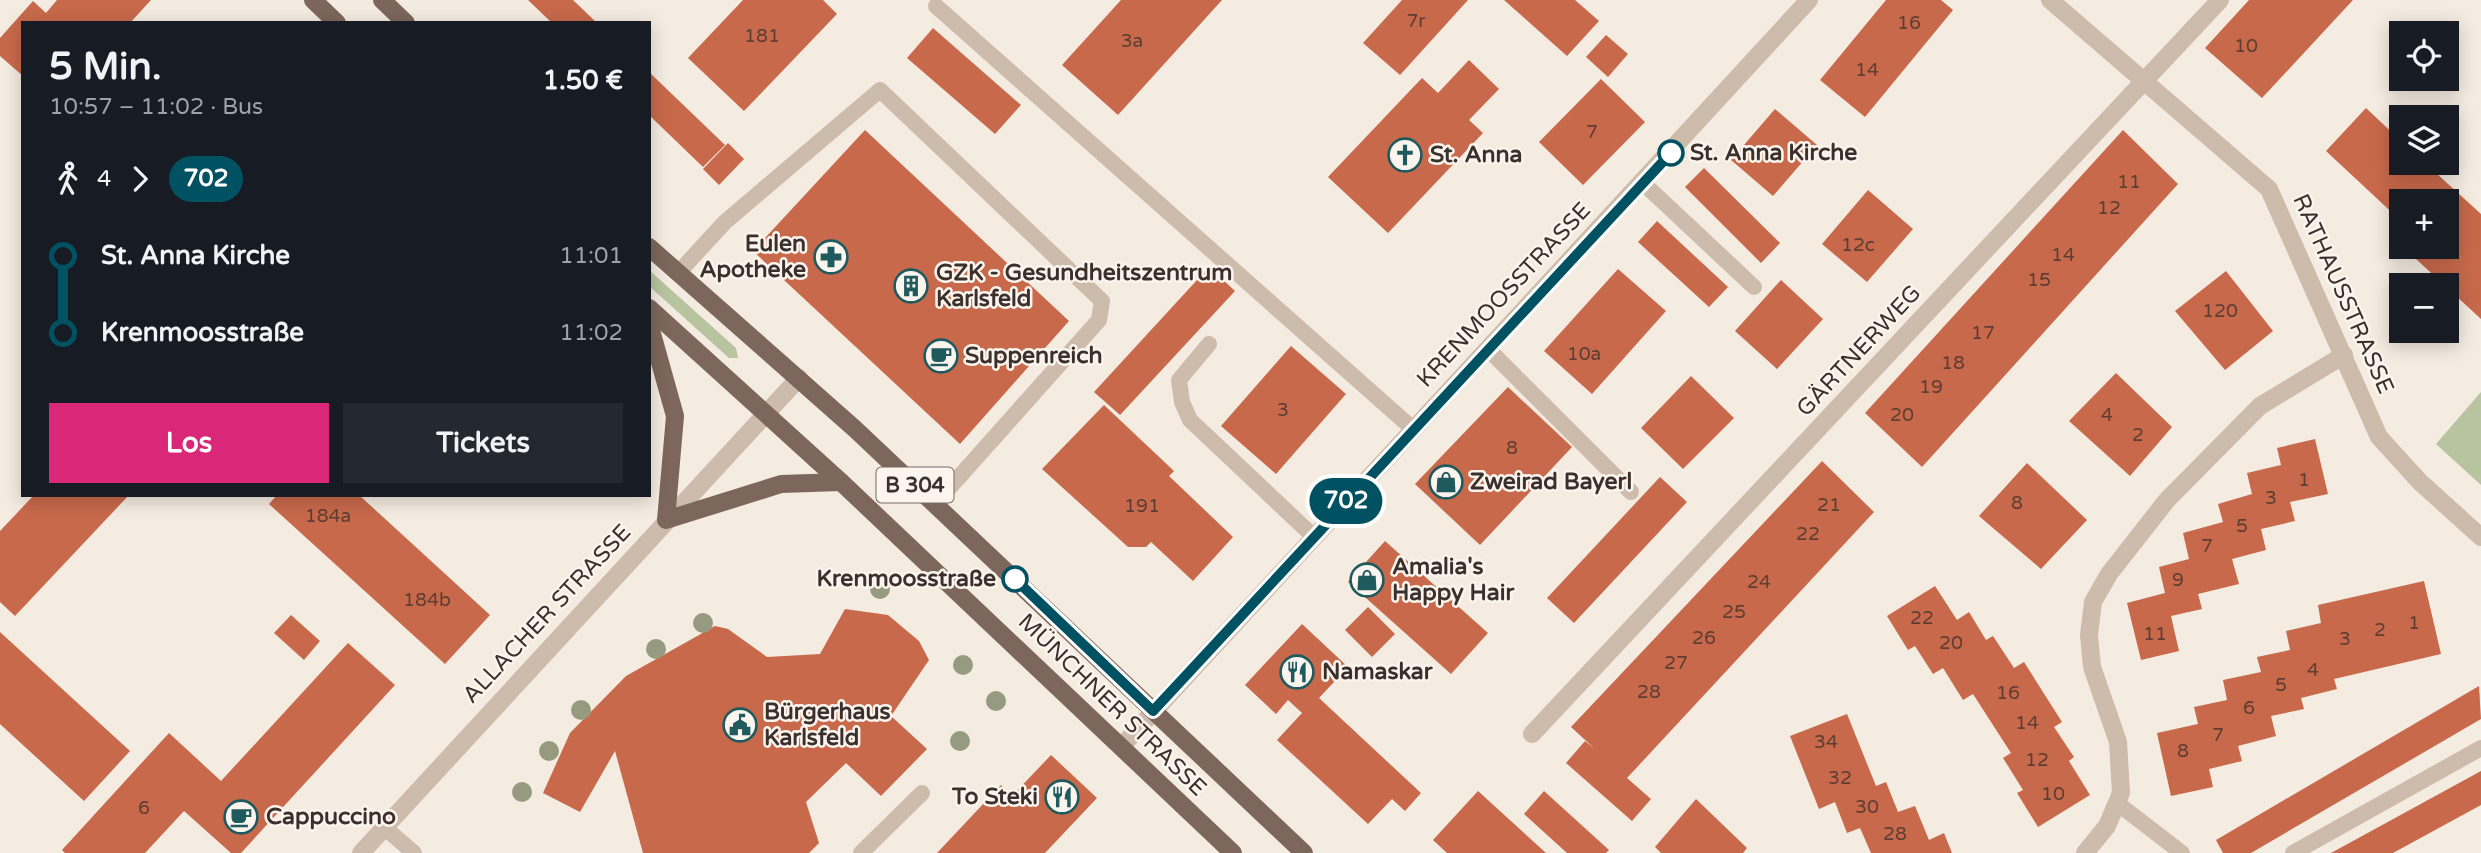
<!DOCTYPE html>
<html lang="de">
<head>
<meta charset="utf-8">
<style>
  body { margin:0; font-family:"Varela Round",sans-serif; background:#242831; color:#f1f3f6; height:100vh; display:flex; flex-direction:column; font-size:26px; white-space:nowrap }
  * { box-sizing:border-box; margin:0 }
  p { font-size:23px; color:#9ea1a6 }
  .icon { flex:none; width:38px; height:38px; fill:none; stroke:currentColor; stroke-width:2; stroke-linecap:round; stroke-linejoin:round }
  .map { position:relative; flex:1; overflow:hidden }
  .sheet { position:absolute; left:21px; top:21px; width:630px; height:476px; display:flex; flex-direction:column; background:#171b24; border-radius:0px; box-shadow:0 4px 18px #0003 }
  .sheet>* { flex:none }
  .badge { padding:0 14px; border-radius:23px; font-size:24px; line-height:46px }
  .tools { position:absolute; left:2389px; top:21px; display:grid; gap:14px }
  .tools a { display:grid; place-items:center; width:70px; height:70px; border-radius:0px; background:#171b24; box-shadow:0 4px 18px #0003; font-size:35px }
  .map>.badge { position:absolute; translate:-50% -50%; box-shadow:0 0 0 4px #fff }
  .legs { display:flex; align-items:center; gap:10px; height:77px; padding:0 28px; font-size:23px }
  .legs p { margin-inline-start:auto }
  .overview { display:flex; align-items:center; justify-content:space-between; height:119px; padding:0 28px }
  h1 { font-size:38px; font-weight:800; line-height:52px }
  .primary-button { display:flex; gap:14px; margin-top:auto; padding:14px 28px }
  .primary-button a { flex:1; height:80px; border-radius:0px; background:#db2777; color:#fff; font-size:28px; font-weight:800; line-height:80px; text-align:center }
  .primary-button a+a { background:#242831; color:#f1f3f6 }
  ul { padding:0 28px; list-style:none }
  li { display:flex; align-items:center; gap:24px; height:77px; font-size:26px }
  li i { display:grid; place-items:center; width:10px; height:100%; margin:0 9px; background:currentColor }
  li i::after { content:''; width:18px; height:18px; margin:-9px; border:5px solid; border-radius:50%; background:#171b24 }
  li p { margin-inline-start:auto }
  li:first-child i { background:linear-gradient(#0000 50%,currentColor 0) }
  li:last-child i { background:linear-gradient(currentColor 50%,#0000 0) }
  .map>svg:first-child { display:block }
  .green { fill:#b8c4a0 }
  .building { fill:#c8694b }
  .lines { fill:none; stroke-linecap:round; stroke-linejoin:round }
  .service { stroke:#cdbbac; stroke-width:16 }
  .minor { stroke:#cdbbac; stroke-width:18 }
  .tertiary { stroke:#cdbbac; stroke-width:18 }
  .primary { stroke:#7d675c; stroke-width:18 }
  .tree { fill:#969b7f }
  .line-1-casing { stroke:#fff; stroke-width:16 }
  .line-1 { stroke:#005262; stroke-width:10 }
  .stop-1-dot { fill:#fff; stroke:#005262; stroke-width:3.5 }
  .labels { text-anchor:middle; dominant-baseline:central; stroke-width:5; stroke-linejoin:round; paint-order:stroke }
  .number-label { font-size:19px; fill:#5e3e33 }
  .shield { fill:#fbf5ee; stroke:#756b66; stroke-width:2 }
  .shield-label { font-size:21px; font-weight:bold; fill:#3b302b }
  .stop-label { font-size:23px; font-weight:bold; fill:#3b302b; stroke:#fbf5ee; text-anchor:start }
  .poi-label { font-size:23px; font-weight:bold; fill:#3b302b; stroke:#fbf5ee; text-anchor:start }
  .street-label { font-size:23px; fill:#3b302b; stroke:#fbf5ee }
</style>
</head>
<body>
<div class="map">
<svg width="2481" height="853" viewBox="0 0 2481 853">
  <rect width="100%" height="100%" fill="#f4ebe1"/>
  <g class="green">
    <path d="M649,270L736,348L738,358H729L649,286Z"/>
    <path d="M2481,392V485L2436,444Z"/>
  </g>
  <g class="building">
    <path d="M57,0H151L130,23H23V76L0,56V38L33,1L46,13Z"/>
    <path d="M528,0H573L597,23H552Z"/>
    <path d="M743,0H823L837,14L744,111L688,58Z"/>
    <path d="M1121,0H1222L1118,115L1062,65Z"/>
    <path d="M1402,0H1468L1400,75L1363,43Z"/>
    <path d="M1504,0H1575L1599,21L1567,56Z"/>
    <path d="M1886,0H1941L1953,10L1865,117L1820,80Z"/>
    <path d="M2249,0H2353L2262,98L2205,48Z"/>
    <path d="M933,28L1021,105L995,134L907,58Z"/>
    <path d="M1606,35L1628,54L1608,77L1586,57Z"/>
    <path d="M1469,60L1499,89L1469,120L1483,133L1388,233L1328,177L1422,78L1438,93Z"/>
    <path d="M649,72L725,145L703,167L649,115Z"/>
    <path d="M1601,79L1645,122L1583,185L1539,142Z"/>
    <path d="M2366,108L2401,141V163H2425L2481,214V319L2403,247H2446V201H2401V245L2392,237L2400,220L2326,151Z"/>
    <path d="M1775,109L1817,145L1773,196L1731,160Z"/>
    <path d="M865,130L1069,321L960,444L753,251Z"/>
    <path d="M2123,130L2178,184L1922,467L1865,413Z"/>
    <path d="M728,143L744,159L719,185L703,169Z"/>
    <path d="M1704,168L1780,243L1761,263L1685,187Z"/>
    <path d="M1868,190L1913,229L1867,282L1822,244Z"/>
    <path d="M1657,221L1728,287L1709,307L1638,242Z"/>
    <path d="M1209,267L1235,291L1120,415L1094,392Z"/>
    <path d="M1618,269L1666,311L1592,394L1544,351Z"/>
    <path d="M2226,271L2273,331L2225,370L2175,311Z"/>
    <path d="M1781,280L1823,319L1777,369L1735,331Z"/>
    <path d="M1291,346L1346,394L1276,474L1221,426Z"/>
    <path d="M2116,373L2172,427L2130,476L2069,421Z"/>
    <path d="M1691,376L1734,418L1683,469L1641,428Z"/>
    <path d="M1508,387L1572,447L1480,545L1415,484Z"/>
    <path d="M1104,405L1174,471L1169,476L1233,537L1193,581L1151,542L1146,547H1128L1042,469Z"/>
    <path d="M2315,439L2328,494L2290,502L2295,521L2261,529L2266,550L2232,559L2239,584L2198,594L2202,609L2171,616L2179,651L2141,660L2127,603L2165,593L2159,567L2189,559L2183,533L2223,522L2218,504L2252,494L2247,473L2281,465L2277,448Z"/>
    <path d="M1822,461L1874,512L1627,778L1651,799L1632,821L1566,763L1585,741L1595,749L1571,727Z"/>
    <path d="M2027,463L2087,520L2041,569L1979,516Z"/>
    <path d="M1660,477L1687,502L1574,623L1547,598Z"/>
    <path d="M34,495H129L15,616L0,602V531Z"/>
    <path d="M277,495H359L490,615L445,664L269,504Z"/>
    <path d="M1385,541L1488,633L1451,674L1348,582Z"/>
    <path d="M2424,581L2441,654L2334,679L2337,689L2301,698L2304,709L2271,716L2276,736L2238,746L2242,761L2209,769L2213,787L2171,796L2157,733L2198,724L2194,707L2227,700L2223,680L2261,672L2257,657L2290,650L2286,631L2321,623L2318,605Z"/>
    <path d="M1935,586L1957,620L1969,612L1986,640L1993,636L2014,668L2024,662L2062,722L2054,727L2074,757L2069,761L2090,795L2038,827L2017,793L2023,790L2003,758L2011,753L1973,694L1963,700L1943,668L1933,674L1915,646L1908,650L1887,616Z"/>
    <path d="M1368,607L1395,634L1372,657L1345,630Z"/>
    <path d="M845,609L888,615L919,641L929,660L891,716L927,749L881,796L846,763L806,802L819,843L809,853H643L615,751L580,812L543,793L570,733L626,676L715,626L728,629L767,657L820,654Z"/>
    <path d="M291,615L320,641L304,660L274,633Z"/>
    <path d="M1302,624L1348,667L1319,698L1421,793L1405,811L1392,799L1368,824L1277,740L1302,713L1288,700L1276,714L1245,685Z"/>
    <path d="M0,632L130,751L84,801L0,724Z"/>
    <path d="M348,643L395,685L241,853H231L184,811L145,853H65L62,850L169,733L221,781Z"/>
    <path d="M2479,686L2481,719L2251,853H2223L2216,840Z"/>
    <path d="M1847,714L1876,786L1886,782L1898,812L1915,806L1929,840L1944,833L1952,853H1871L1860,828L1847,833L1835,802L1819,809L1790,736Z"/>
    <path d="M1051,755L1097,798L1045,853H937L1001,785L1012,796Z"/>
    <path d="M2481,771V805L2393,853H2331Z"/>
    <path d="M1478,791L1546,853H1447L1433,840Z"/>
    <path d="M1544,791L1609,850L1606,853H1567L1524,814Z"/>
    <path d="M1696,799L1747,848L1743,853H1661L1655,847Z"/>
  </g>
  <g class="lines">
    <g class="service">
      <path d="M936,6L1413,429"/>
      <path d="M1642,182L1754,287"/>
      <path d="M678,273L725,222L880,90L1102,301L1099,320L935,504"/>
      <path d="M1209,344L1179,380L1182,402L1190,420L1313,536"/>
      <path d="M1488,349L1631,492"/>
      <path d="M2117,803L2182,853"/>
      <path d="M384,827L414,853"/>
      <path d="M861,853L922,793"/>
      <path d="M2293,853L2481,748"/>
    </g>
    <g class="minor">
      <path d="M2050,0L2269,189L2379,437L2420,482L2481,537"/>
      <path d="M1532,734L2220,0"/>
      <path d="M1121,747L1809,0"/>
      <path d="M2085,853L2107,826L2121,793L2118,742L2092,667L2089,635L2093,602L2109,574L2167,500L2260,406L2344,355"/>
    </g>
    <path class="tertiary" d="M361,853L799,378"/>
    <g class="primary">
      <path d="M313,0L337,23"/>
      <path d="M382,0L406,23"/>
      <path d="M649,247L855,429L1304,853"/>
      <path d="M649,308L841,482L1233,853"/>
      <path d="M649,323L675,416L666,520L781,484L841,482"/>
    </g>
  </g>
  <g class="tree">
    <circle cx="880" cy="589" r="10"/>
    <circle cx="703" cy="623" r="10"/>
    <circle cx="656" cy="649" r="10"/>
    <circle cx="963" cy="665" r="10"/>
    <circle cx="996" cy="701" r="10"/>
    <circle cx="581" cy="710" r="10"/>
    <circle cx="960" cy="741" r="10"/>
    <circle cx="549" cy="751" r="10"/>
    <circle cx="522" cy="792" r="10"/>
  </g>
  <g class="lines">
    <defs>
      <path id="line-1" d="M1015,579L1153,711L1671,153"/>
    </defs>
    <use href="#line-1" class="line-1-casing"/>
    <use href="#line-1" class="line-1"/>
  </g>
  <defs>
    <symbol id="church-ring" viewBox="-11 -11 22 22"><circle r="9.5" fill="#fbf5ee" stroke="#1f5a5e" stroke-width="1.5"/><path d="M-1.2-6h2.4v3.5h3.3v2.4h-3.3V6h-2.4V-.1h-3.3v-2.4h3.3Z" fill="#1f5a5e"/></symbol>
    <symbol id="pharmacy-ring" viewBox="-11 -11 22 22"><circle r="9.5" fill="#fbf5ee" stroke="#1f5a5e" stroke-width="1.5"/><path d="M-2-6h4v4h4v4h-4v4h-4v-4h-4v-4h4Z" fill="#1f5a5e"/></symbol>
    <symbol id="building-ring" viewBox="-11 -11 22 22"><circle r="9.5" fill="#fbf5ee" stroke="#1f5a5e" stroke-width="1.5"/><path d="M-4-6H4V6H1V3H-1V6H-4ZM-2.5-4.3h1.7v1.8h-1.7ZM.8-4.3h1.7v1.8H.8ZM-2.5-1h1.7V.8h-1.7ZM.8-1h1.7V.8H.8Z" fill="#1f5a5e"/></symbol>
    <symbol id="cafe-ring" viewBox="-11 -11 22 22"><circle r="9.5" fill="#fbf5ee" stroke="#1f5a5e" stroke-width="1.5"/><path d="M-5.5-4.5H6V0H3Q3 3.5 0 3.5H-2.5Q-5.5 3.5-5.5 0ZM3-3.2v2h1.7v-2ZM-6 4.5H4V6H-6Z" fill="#1f5a5e"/></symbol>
    <symbol id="shop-ring" viewBox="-11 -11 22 22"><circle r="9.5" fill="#fbf5ee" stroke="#1f5a5e" stroke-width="1.5"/><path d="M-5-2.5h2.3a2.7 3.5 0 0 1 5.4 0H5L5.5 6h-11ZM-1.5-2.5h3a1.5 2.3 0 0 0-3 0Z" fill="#1f5a5e"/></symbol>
    <symbol id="restaurant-ring" viewBox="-11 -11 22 22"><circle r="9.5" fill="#fbf5ee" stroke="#1f5a5e" stroke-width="1.5"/><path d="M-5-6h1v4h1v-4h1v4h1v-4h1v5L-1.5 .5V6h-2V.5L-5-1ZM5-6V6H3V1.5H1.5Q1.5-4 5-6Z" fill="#1f5a5e"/></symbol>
    <symbol id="civic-ring" viewBox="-11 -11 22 22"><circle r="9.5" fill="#fbf5ee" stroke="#1f5a5e" stroke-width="1.5"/><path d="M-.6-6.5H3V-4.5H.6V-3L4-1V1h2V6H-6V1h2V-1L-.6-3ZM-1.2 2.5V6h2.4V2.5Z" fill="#1f5a5e"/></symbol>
  </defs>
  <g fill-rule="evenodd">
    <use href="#church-ring" x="1386" y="136" width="38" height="38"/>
    <use href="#pharmacy-ring" x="812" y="238" width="38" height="38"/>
    <use href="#building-ring" x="892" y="267" width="38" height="38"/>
    <use href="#cafe-ring" x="922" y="337" width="38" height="38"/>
    <use href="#shop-ring" x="1427" y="463" width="38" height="38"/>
    <use href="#shop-ring" x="1348" y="561" width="38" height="38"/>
    <use href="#restaurant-ring" x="1278" y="653" width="38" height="38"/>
    <use href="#civic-ring" x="721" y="706" width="38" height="38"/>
    <use href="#restaurant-ring" x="1043" y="778" width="38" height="38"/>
    <use href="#cafe-ring" x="222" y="798" width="38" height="38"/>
  </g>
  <g class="stop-1-dot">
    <circle cx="1671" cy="153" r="12"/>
    <circle cx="1015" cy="579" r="12"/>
  </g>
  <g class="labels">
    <g class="number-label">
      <text x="1416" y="21">7r</text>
      <text x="1909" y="23">16</text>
      <text x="762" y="36">181</text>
      <text x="1132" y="41">3a</text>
      <text x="2246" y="46">10</text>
      <text x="1867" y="70">14</text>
      <text x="1592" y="132">7</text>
      <text x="2129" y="182">11</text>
      <text x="2109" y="208">12</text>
      <text x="1858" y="245">12c</text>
      <text x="2063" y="255">14</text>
      <text x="2039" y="280">15</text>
      <text x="2220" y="311">120</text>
      <text x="1983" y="333">17</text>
      <text x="1584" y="354">10a</text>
      <text x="1953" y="363">18</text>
      <text x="1931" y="387">19</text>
      <text x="1283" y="410">3</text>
      <text x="1902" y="415">20</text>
      <text x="2107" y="415">4</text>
      <text x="2138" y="435">2</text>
      <text x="1512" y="448">8</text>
      <text x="2304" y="480">1</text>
      <text x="2271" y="498">3</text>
      <text x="2017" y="503">8</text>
      <text x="1829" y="505">21</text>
      <text x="1142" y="506">191</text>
      <text x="328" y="516">184a</text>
      <text x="2242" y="526">5</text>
      <text x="1808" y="534">22</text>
      <text x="2207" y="546">7</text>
      <text x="2178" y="580">9</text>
      <text x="1759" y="582">24</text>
      <text x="427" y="600">184b</text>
      <text x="1734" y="612">25</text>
      <text x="1922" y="618">22</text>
      <text x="2414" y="623">1</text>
      <text x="2380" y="630">2</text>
      <text x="2155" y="634">11</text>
      <text x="1704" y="638">26</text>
      <text x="2345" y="639">3</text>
      <text x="1951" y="643">20</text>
      <text x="1676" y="663">27</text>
      <text x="2313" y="670">4</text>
      <text x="2281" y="685">5</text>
      <text x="1649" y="692">28</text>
      <text x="2008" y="693">16</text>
      <text x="2249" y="708">6</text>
      <text x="2027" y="723">14</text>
      <text x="2218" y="735">7</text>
      <text x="1826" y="742">34</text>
      <text x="2183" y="751">8</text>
      <text x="2037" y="760">12</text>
      <text x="1840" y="778">32</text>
      <text x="2053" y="794">10</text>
      <text x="1867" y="807">30</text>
      <text x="144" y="808">6</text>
      <text x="1895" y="834">28</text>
    </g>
    <rect class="shield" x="876.5" y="467.5" width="77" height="35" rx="5"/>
    <g class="shield-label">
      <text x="915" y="485">B 304</text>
    </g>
    <g class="stop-label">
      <text x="1690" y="153">St. Anna Kirche</text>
      <text x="996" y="579" text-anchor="end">Krenmoosstraße</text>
    </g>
    <g class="poi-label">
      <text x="1430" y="155">St. Anna</text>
      <text x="806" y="244" text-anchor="end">Eulen<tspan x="806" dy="26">Apotheke</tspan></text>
      <text x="936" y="273">GZK - Gesundheitszentrum<tspan x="936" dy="26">Karlsfeld</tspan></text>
      <text x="965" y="356">Suppenreich</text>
      <text x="1470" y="482">Zweirad Bayerl</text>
      <text x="1392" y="567">Amalia's<tspan x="1392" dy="26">Happy Hair</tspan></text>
      <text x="1322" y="672">Namaskar</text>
      <text x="764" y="712">Bürgerhaus<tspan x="764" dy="26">Karlsfeld</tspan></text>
      <text x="1038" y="797" text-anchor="end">To Steki</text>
      <text x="266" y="817">Cappuccino</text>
    </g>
    <g class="street-label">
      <text transform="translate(2343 294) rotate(66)">RATHAUSSTRASSE</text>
      <text transform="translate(1504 295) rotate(-47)">KRENMOOSSTRASSE</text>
      <text transform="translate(1859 351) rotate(-47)">GÄRTNERWEG</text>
      <text transform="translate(547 614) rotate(-47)">ALLACHER STRASSE</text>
      <text transform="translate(1112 705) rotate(44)">MÜNCHNER STRASSE</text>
    </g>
  </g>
</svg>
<div class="tools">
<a><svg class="icon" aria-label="locate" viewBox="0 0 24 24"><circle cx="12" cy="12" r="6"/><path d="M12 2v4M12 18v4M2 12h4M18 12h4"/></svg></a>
<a><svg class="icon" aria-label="layers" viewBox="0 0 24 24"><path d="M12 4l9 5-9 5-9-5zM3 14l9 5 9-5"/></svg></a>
<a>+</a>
<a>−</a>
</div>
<b class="badge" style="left:1346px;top:501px;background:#005262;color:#fff">702</b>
<section class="sheet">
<div class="overview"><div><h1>5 Min.</h1><p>10:57 – 11:02 · Bus</p></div><b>1.50 €</b></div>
<div class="legs"><svg class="icon" aria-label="walk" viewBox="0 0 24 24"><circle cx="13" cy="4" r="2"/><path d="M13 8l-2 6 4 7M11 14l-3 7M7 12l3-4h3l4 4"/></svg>4<svg class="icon" aria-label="forward" viewBox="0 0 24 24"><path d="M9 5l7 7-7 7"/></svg><b class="badge" style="background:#005262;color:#fff">702</b></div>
<ul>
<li><i style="color:#005262"></i><b>St. Anna Kirche</b><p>11:01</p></li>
<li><i style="color:#005262"></i><b>Krenmoosstraße</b><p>11:02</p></li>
</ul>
<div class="primary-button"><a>Los</a><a>Tickets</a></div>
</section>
</div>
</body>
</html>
